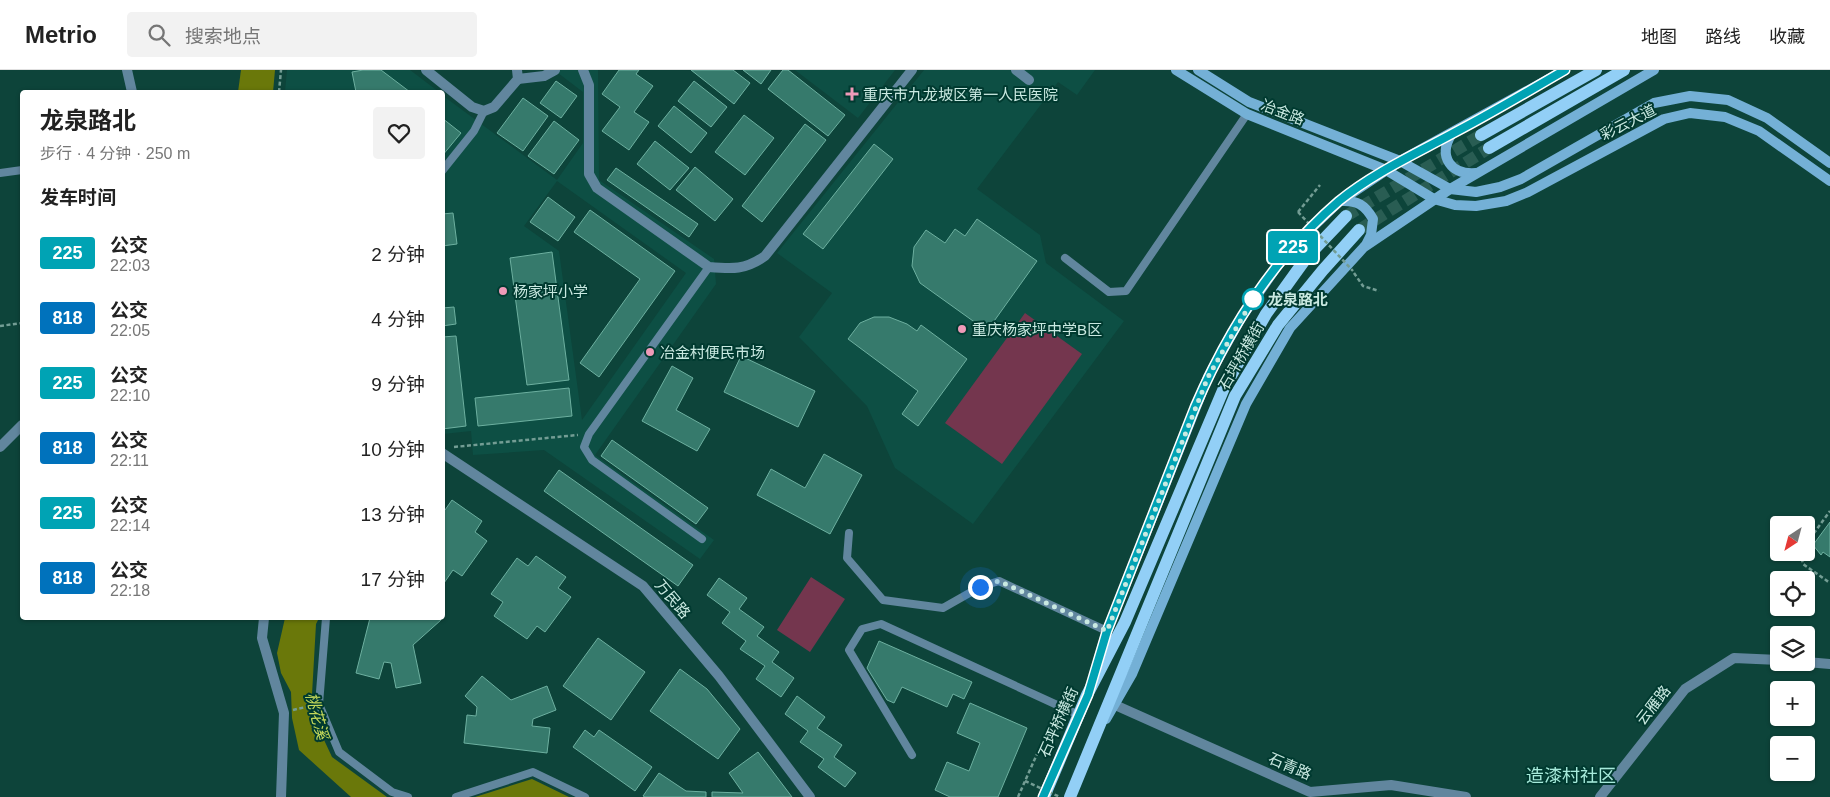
<!DOCTYPE html>
<html lang="zh">
<head>
<meta charset="utf-8">
<style>
  body { margin:0; font-family:Arial,"Noto Sans SC",sans-serif; background:#f2f2f2; color:#222; height:100vh; display:flex; flex-direction:column; font-size:19px; white-space:nowrap }
  * { box-sizing:border-box; margin:0 }
  p { font-size:16px; color:#767676 }
  .icon { flex:none; width:28px; height:28px; fill:none; stroke:currentColor; stroke-width:2; stroke-linecap:round; stroke-linejoin:round }
  .map { position:relative; flex:1; overflow:hidden }
  .details { position:absolute; left:20px; top:20px; width:425px; height:530px; display:flex; flex-direction:column; background:#fff; border-radius:5px; box-shadow:0 1px 4px #0004 }
  .details>* { flex:none }
  .badge { padding:0 10px; border-radius:4px; font-size:18px; line-height:32px }
  .needle { width:32px; rotate:216deg }
  .fabs { position:absolute; left:1770px; top:446px; display:grid; gap:10px }
  .fabs a { display:grid; place-items:center; width:45px; height:45px; border-radius:5px; background:#fff; box-shadow:0 1px 4px #0004; font-size:25px }
  .you { position:absolute; width:25px; height:25px; margin:-12px; border:4px solid #fff; border-radius:50%; background:#1a73e8; box-shadow:0 0 0 8px #1a73e833 }
  .map>.badge { position:absolute; translate:-50% -50%; box-shadow:0 0 0 2px #fff }
  h2 { padding:0 20px; font-size:19px; line-height:45px }
  .round { display:grid; place-items:center; flex:none; width:52px; height:52px; border-radius:5px; background:#f2f2f2 }
  .head { display:flex; align-items:center; justify-content:space-between; height:85px; padding:0 20px }
  h1 { font-size:24px; font-weight:700; line-height:38px }
  ul { padding:0; list-style:none }
  li { display:flex; align-items:center; gap:15px; height:65px; padding:0 20px }
  li div { flex:1 }
  li b { display:block; font-size:19px }
  li em { font-style:normal }
  li .badge { min-width:55px; font-weight:700; text-align:center }
  header { display:flex; align-items:center; gap:30px; box-sizing:border-box; height:70px; padding:0 25px; background:#fff; border-bottom:1px solid #e0e0e0 }
  header strong { font-size:24px }
  nav { display:flex; gap:28px; margin-inline-start:auto; font-size:18px }
  .search { width:350px; height:45px; background:#f2f2f2; display:flex; align-items:center; gap:12px; box-sizing:border-box; padding:0 18px; border-radius:5px; color:#767676; font-size:19px }
  .map>svg:first-child { display:block }
  .built { fill:#0d4f44; fill-rule:evenodd }
  .green { fill:#74364e }
  .water { fill:#6a780a }
  .building { fill:#367a6c; stroke:#6db0a0 }
  .lines { fill:none; stroke-linecap:round; stroke-linejoin:round }
  .primary-tunnel { stroke:#295d53; stroke-width:12; stroke-dasharray:12 6; stroke-linecap:butt }
  .path { stroke:#739d94; stroke-width:2.5; stroke-dasharray:4 2.5; stroke-linecap:butt }
  .lane { stroke:#61869e; stroke-width:8 }
  .street { stroke:#61869e; stroke-width:10 }
  .secondary { stroke:#74b0d6; stroke-width:10 }
  .primary { stroke:#92cff6; stroke-width:12 }
  .path-bridge { stroke:#739d94; stroke-width:2.5; stroke-dasharray:4 2.5; stroke-linecap:butt }
  .line-casing { stroke:#fff; stroke-width:11 }
  .line { stroke:#00a3b4; stroke-width:8 }
  .walk { stroke:#c9e9e1; stroke-width:5; stroke-dasharray:0 9 }
  .poi-dot { fill:#ef9ab8; stroke:#003a30; stroke-width:2 }
  .stop-dot { fill:#fff; stroke:#00a3b4; stroke-width:2.5 }
  .labels { text-anchor:middle; dominant-baseline:central; stroke-width:4; stroke-linejoin:round; paint-order:stroke }
  .poi-label { font-size:15px; fill:#c9e9e1; stroke:#003a30; text-anchor:start }
  .street-label { font-size:15px; fill:#c9e9e1; stroke:#003a30 }
  .stop-label { font-size:15px; font-weight:bold; fill:#c9e9e1; stroke:#003a30; text-anchor:start }
  .water-label { font-size:16px; font-style:italic; fill:#c4d95a; stroke:#003a30 }
  .quarter-label { font-size:18px; fill:#a7ebdb; stroke:#003a30 }
</style>
</head>
<body>
<header>
<strong>Metrio</strong>
<div class="search"><svg class="icon" aria-label="search" viewBox="0 0 24 24"><circle cx="10" cy="10" r="6"/><path d="M15 15l6 6"/></svg>搜索地点</div>
<nav><a>地图</a><a>路线</a><a>收藏</a></nav>
</header>
<div class="map">
<svg width="1830" height="727" viewBox="0 0 1830 727">
  <rect width="100%" height="100%" fill="#0d443a"/>
  <g class="built">
    <path d="M287,0H410L439,22H285Z"/>
    <path d="M554,0H598L599,110L714,189L716,214L595,385L714,470L700,489L544,380L473,385L471,361L443,364L442,25L557,110L583,73V22ZM557,111L686,203L582,350L559,181L524,156Z"/>
    <path d="M795,0H895L858,48Z"/>
    <path d="M924,0H1095L1077,25L1058,12L977,119L1040,165L1046,193L1124,251L973,454L895,398L867,336L799,267L832,223L777,183Z"/>
  </g>
  <g class="green">
    <path d="M1025,243L1082,284L1002,394L945,353Z"/>
    <path d="M811,507L845,529L810,582L777,560Z"/>
  </g>
  <g class="water">
    <path d="M241,0H275L273,22H238Z"/>
    <path d="M285,548H319L316,554L311,642L332,687L387,727H351L299,680L292,648L291,622L281,603L277,583Z"/>
    <path d="M532,709L569,727H475Z"/>
  </g>
  <g class="building">
    <path d="M363,0H381L410,22H356L352,2Z"/>
    <path d="M619,0H639L636,4L653,16L634,42L649,52L629,80L602,61L620,37L602,24Z"/>
    <path d="M691,0H733L750,13L734,34Z"/>
    <path d="M743,0H771L761,14Z"/>
    <path d="M783,0H788L845,45L828,66L768,19Z"/>
    <path d="M556,11L577,26L561,48L540,33Z"/>
    <path d="M694,11L727,37L711,57L678,31Z"/>
    <path d="M523,28L548,46L523,81L497,63Z"/>
    <path d="M674,36L707,63L691,83L658,56Z"/>
    <path d="M744,45L774,68L745,105L715,82Z"/>
    <path d="M442,48L461,63L442,86Z"/>
    <path d="M554,51L579,70L554,104L528,86Z"/>
    <path d="M805,54L826,70L762,152L742,136Z"/>
    <path d="M655,71L689,98L670,120L637,94Z"/>
    <path d="M874,74L893,89L823,179L803,164Z"/>
    <path d="M695,97L733,129L715,151L676,120Z"/>
    <path d="M616,98L698,154L689,167L607,110Z"/>
    <path d="M548,127L575,147L558,171L530,152Z"/>
    <path d="M590,140L675,201L599,307L580,293L640,209L574,162Z"/>
    <path d="M453,143L457,174L442,176V144Z"/>
    <path d="M977,149L1037,191L987,261L920,213L912,196L914,177L926,160L945,173L955,159L965,166Z"/>
    <path d="M552,182L569,310L527,315L510,188Z"/>
    <path d="M454,237L456,254L442,256V238Z"/>
    <path d="M874,247H889L907,254L917,261L921,255L967,289L918,356L902,344L918,321L848,269L860,253Z"/>
    <path d="M456,266L466,356L442,359V267Z"/>
    <path d="M741,286L815,321L798,357L724,322Z"/>
    <path d="M672,296L693,308L676,340L710,359L697,381L642,351Z"/>
    <path d="M569,318L572,346L478,356L475,328Z"/>
    <path d="M612,370L708,438L696,454L601,386Z"/>
    <path d="M824,384L862,405L830,464L757,425L771,399L805,418Z"/>
    <path d="M559,400L693,495L678,516L544,421Z"/>
    <path d="M452,430L482,451L475,462L487,471L462,506L453,500L444,513L442,439L445,440Z"/>
    <path d="M1830,452V487L1823,482L1821,485L1813,475Z"/>
    <path d="M536,486L566,507L558,518L571,527L545,562L537,556L527,569L494,546L503,532L491,524L517,488L528,496Z"/>
    <path d="M719,508L747,528L739,539L764,557L757,566L779,582L772,592L794,608L781,627L756,609L765,596L740,579L746,571L722,553L730,542L707,525Z"/>
    <path d="M370,548H439L441,550L413,575L421,613L396,618L391,593L384,592L379,609L356,603Z"/>
    <path d="M598,568L645,602L611,650L563,616Z"/>
    <path d="M879,571L972,612L964,629L953,624L947,637L902,617L894,633L887,630L867,598Z"/>
    <path d="M680,599L707,619L740,659L718,689L650,641Z"/>
    <path d="M482,606L511,630L547,616L556,640L533,649L532,656L550,658L547,683L464,673L467,645L476,646L477,637L465,626Z"/>
    <path d="M797,626L825,647L817,658L842,675L834,687L856,703L845,717L818,697L824,689L800,672L808,661L785,644Z"/>
    <path d="M970,633L1027,658L998,727H950L935,720L947,692L969,701L980,673L957,663Z"/>
    <path d="M585,660L594,667L599,660L652,697L635,721L573,677Z"/>
    <path d="M758,682L792,727H712V722L743,723L729,703Z"/>
    <path d="M659,703L686,721L706,722V727H645L643,726Z"/>
  </g>
  <g class="lines">
    <g class="primary-tunnel">
      <path d="M1346,146L1481,65"/>
      <path d="M1359,160L1489,78"/>
    </g>
    <g class="path">
      <path d="M279,22L281,0"/>
      <path d="M1298,142L1320,115"/>
      <path d="M1354,203L1363,216L1379,221"/>
      <path d="M0,256L22,253"/>
      <path d="M454,377L578,365"/>
      <path d="M1806,474L1830,441"/>
      <path d="M1800,482L1803,494L1830,513"/>
      <path d="M293,640L310,636"/>
      <path d="M1018,727L1037,684"/>
    </g>
    <g class="lane">
      <path d="M442,101L474,61L484,41"/>
      <path d="M0,103L22,100"/>
      <path d="M1065,188L1109,222L1126,221L1247,44"/>
      <path d="M849,463L847,488L883,530L943,538L980,517L999,511L1107,561"/>
      <path d="M702,469L592,390L584,377L589,364L709,197"/>
      <path d="M326,548L319,634L339,682L392,722L408,727"/>
      <path d="M912,685L849,580L862,559L881,554L1079,645"/>
      <path d="M456,727L533,702L585,727"/>
    </g>
    <g class="street">
      <path d="M127,0L132,22"/>
      <path d="M426,0L472,37L484,41L494,37L518,9L517,0"/>
      <path d="M583,0L589,15V104L597,118L709,197C733,199 745,200 765,186L912,0"/>
      <path d="M1016,0L1029,10"/>
      <path d="M518,9L544,6L555,0"/>
      <path d="M0,377L22,355"/>
      <path d="M442,383L643,516L719,606L810,727"/>
      <path d="M264,548L262,568L284,643L281,727"/>
      <path d="M1806,592L1830,594"/>
      <path d="M1115,635L1310,722L1391,715L1466,727"/>
      <path d="M1600,727L1685,619L1734,588L1779,590"/>
    </g>
    <g class="secondary">
      <path d="M1176,0L1247,44L1386,100L1434,129L1455,135L1476,136L1506,131L1528,122L1664,49L1690,43L1725,47L1759,61L1830,111"/>
      <path d="M1198,0L1249,32L1400,91L1450,119L1476,122L1500,117L1521,109L1654,33L1690,26L1728,30L1767,48L1830,93"/>
      <path d="M1451,65C1438,87 1451,105 1476,103"/>
      <path d="M1341,131C1357,130 1365,135 1373,149L1371,165L1366,175"/>
      <path d="M1094,605L1107,561L1208,307L1241,248L1276,198L1295,174L1340,131L1400,91L1565,0"/>
      <path d="M1106,649L1132,604L1246,334L1290,258L1364,177L1450,119L1654,0"/>
    </g>
    <g class="primary">
      <path d="M1481,65L1596,0"/>
      <path d="M1489,78L1624,0"/>
      <path d="M1044,727L1087,625L1125,552L1224,318L1266,244L1307,187L1346,146"/>
      <path d="M1070,727L1235,326L1278,255L1323,200L1359,160"/>
    </g>
    <g class="path-bridge">
      <path d="M1298,142L1353,201"/>
      <path d="M1025,711L1060,727"/>
    </g>
  </g>
  <g class="lines">
    <defs>
      <path id="line" d="M1043,727L1088,625L1107,561L1195,337C1228,260 1275,186 1339,131C1372,104 1413,85 1450,65C1489,45 1527,22 1565,0"/>
    </defs>
    <use href="#line" class="line-casing"/>
    <use href="#line" class="line"/>
    <path class="walk" d="M980,517L999,511L1107,561L1208,307L1253,229"/>
  </g>
  <g class="poi-dot">
    <path d="M849.5 16.5h5v5h5v5h-5v5h-5v-5h-5v-5h5z"/>
    <circle cx="503" cy="221" r="5"/>
    <circle cx="962" cy="259" r="5"/>
    <circle cx="650" cy="282" r="5"/>
  </g>
  <circle class="stop-dot" cx="1253" cy="229" r="10"/>
  <g class="labels">
    <g class="poi-label">
      <text x="863" y="24">重庆市九龙坡区第一人民医院</text>
      <text x="513" y="221">杨家坪小学</text>
      <text x="972" y="259">重庆杨家坪中学B区</text>
      <text x="660" y="282">冶金村便民市场</text>
    </g>
    <g class="street-label">
      <text transform="translate(1283 42) rotate(21)">冶金路</text>
      <text transform="translate(1628 52) rotate(-27)">彩云大道</text>
      <text transform="translate(1241 286) rotate(-60)">石坪桥横街</text>
      <text transform="translate(673 529) rotate(50)">万民路</text>
      <text transform="translate(1653 635) rotate(-52)">云雁路</text>
      <text transform="translate(1058 652) rotate(-66)">石坪桥横街</text>
      <text transform="translate(1290 696) rotate(23)">石青路</text>
    </g>
    <g class="stop-label">
      <text x="1268" y="229">龙泉路北</text>
    </g>
    <g class="water-label">
      <text transform="translate(317 646) rotate(75)">桃花溪</text>
    </g>
    <g class="quarter-label">
      <text x="1571" y="706">造漆村社区</text>
    </g>
  </g>
</svg>
<div class="fabs">
<a><svg class="needle" viewBox="-14 -14 28 28"><path d="M0-13l5 13h-10z" fill="#e53935"/><path d="M0 13l5-13h-10z" fill="#767676"/></svg></a>
<a><svg class="icon" aria-label="locate" viewBox="0 0 24 24"><circle cx="12" cy="12" r="6"/><path d="M12 2v4M12 18v4M2 12h4M18 12h4"/></svg></a>
<a><svg class="icon" aria-label="layers" viewBox="0 0 24 24"><path d="M12 4l9 5-9 5-9-5zM3 14l9 5 9-5"/></svg></a>
<a>+</a>
<a>−</a>
</div>
<div class="you" style="left:980px;top:517px"></div>
<b class="badge" style="left:1293px;top:177px;background:#00a3b4;color:#fff">225</b>
<section class="details">
<div class="head"><div><h1>龙泉路北</h1><p>步行 · 4 分钟 · 250 m</p></div><a class="round"><svg class="icon" aria-label="heart" viewBox="0 0 24 24"><path d="M12 20l-8-8c-3-5 5-10 8-4 3-6 11-1 8 4z"/></svg></a></div>
<h2>发车时间</h2>
<ul>
<li><span class="badge" style="background:#00a3b4;color:#fff">225</span><div><b>公交</b><p>22:03</p></div><em>2 分钟</em></li>
<li><span class="badge" style="background:#0072bc;color:#fff">818</span><div><b>公交</b><p>22:05</p></div><em>4 分钟</em></li>
<li><span class="badge" style="background:#00a3b4;color:#fff">225</span><div><b>公交</b><p>22:10</p></div><em>9 分钟</em></li>
<li><span class="badge" style="background:#0072bc;color:#fff">818</span><div><b>公交</b><p>22:11</p></div><em>10 分钟</em></li>
<li><span class="badge" style="background:#00a3b4;color:#fff">225</span><div><b>公交</b><p>22:14</p></div><em>13 分钟</em></li>
<li><span class="badge" style="background:#0072bc;color:#fff">818</span><div><b>公交</b><p>22:18</p></div><em>17 分钟</em></li>
</ul>
</section>
</div>
</body>
</html>
